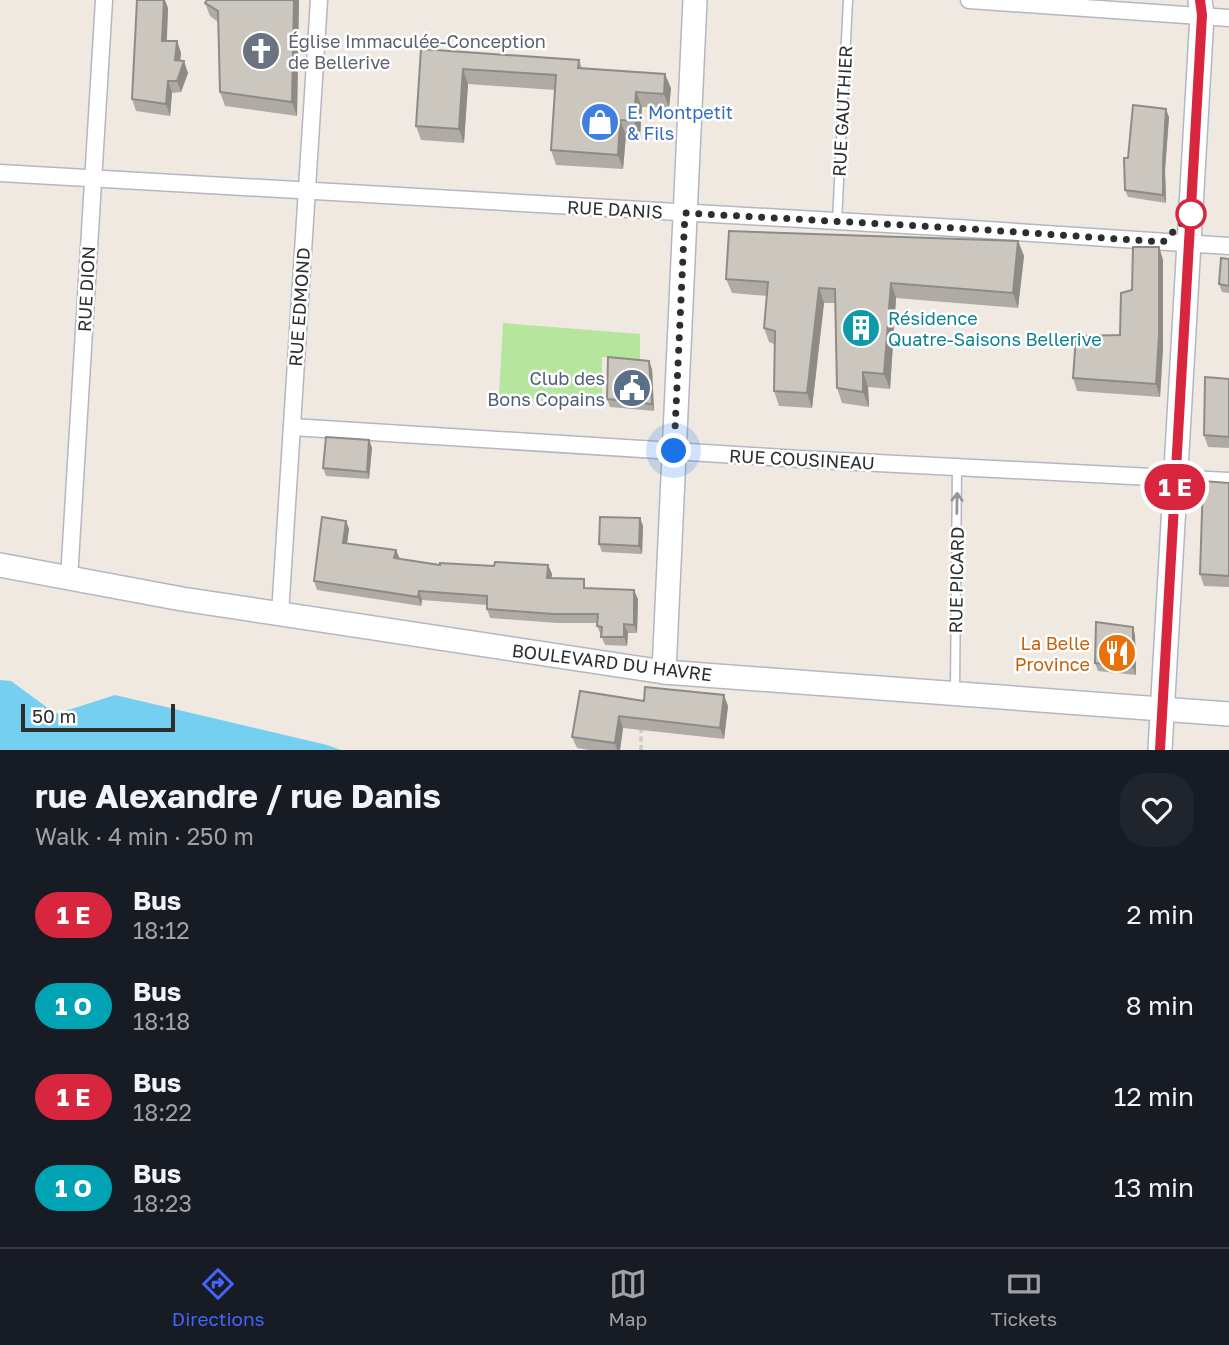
<!DOCTYPE html>
<html lang="en">
<head>
<meta charset="utf-8">
<style>
  body { margin:0; font-family:"Golos Text",sans-serif; background:#20242c; color:#f1f3f6; height:100vh; display:flex; flex-direction:column; font-size:26px; white-space:nowrap }
  * { box-sizing:border-box; margin:0 }
  p { font-size:23px; color:#9ea1a6 }
  .icon { flex:none; width:38px; height:38px; fill:none; stroke:currentColor; stroke-width:2; stroke-linecap:round; stroke-linejoin:round }
  .map { position:relative; height:750px; overflow:hidden }
  .sheet { display:flex; flex-direction:column; background:#171b24; flex:1 }
  .sheet>* { flex:none }
  .badge { padding:0 14px; border-radius:23px; font-size:24px; line-height:46px }
  .scale { position:absolute; left:21px; bottom:18px; width:154px; box-sizing:border-box; padding-left:7px; border:4px solid #2e2e2e; border-top:0; font-size:19px; line-height:24px; white-space:nowrap; color:#2e2e2e; -webkit-text-stroke:5px #fff; paint-order:stroke }
  .you { position:absolute; width:35px; height:35px; margin:-18px; border:5px solid #fff; border-radius:50%; background:#1a73e8; box-shadow:0 0 0 10px #1a73e833 }
  .map>.badge { position:absolute; translate:-50% -50%; box-shadow:0 0 0 4px #fff }
  .round { display:grid; place-items:center; flex:none; width:74px; height:74px; border-radius:28px; background:#20242c }
  .summary { display:flex; align-items:center; justify-content:space-between; height:119px; padding:0 35px }
  h1 { font-size:33px; font-weight:700; line-height:52px }
  ul { padding:0; list-style:none }
  li { display:flex; align-items:center; gap:21px; height:91px; padding:0 35px }
  li div { flex:1 }
  li b { display:block; font-size:26px }
  li em { font-style:normal }
  li .badge { min-width:77px; font-weight:700; text-align:center }
  .tabs { display:flex; justify-content:space-around; align-items:center; height:98px; border-top:2px solid #363941; background:#171b24; font-size:19px; color:#9ea1a6 }
  .tabs a { display:grid; justify-items:center; gap:4px }
  .tabs .on { color:#4264fb }
  .map>svg:first-child { display:block }
  .green { fill:#b6e59e }
  .water { fill:#75cff0 }
  .lines { fill:none; stroke-linecap:round; stroke-linejoin:round }
  .lane-casing { stroke:#b4b7c1; stroke-width:11 }
  .street-casing { stroke:#b4b7c1; stroke-width:19 }
  .secondary-casing { stroke:#b4b7c1; stroke-width:26 }
  .path { stroke:#c9c9c9; stroke-width:3.5; stroke-dasharray:5 3.5; stroke-linecap:butt }
  .lane { stroke:#fff; stroke-width:8 }
  .street { stroke:#fff; stroke-width:16 }
  .secondary { stroke:#fff; stroke-width:23 }
  .wall { fill:#afaba4 }
  .shaded-wall { fill:#8e8b86 }
  .building { fill:#cbc7bf; stroke:#8e8b86; stroke-width:2 }
  .oneway { stroke:#969696 }
  .line-casing { stroke:#fff; stroke-width:16 }
  .line { stroke:#d7263d; stroke-width:10 }
  .walk { stroke:#2e2e2e; stroke-width:7; stroke-dasharray:0 12.6 }
  .stop-dot { fill:#fff; stroke:#d7263d; stroke-width:3.5 }
  .labels { text-anchor:middle; dominant-baseline:central; stroke-width:5; stroke-linejoin:round; paint-order:stroke }
  .worship-label { font-size:18px; fill:#5b616d; stroke:#fff; text-anchor:start }
  .street-label { font-size:18px; fill:#2e2e2e; stroke:#fff }
  .shop-label { font-size:18px; fill:#366cbe; stroke:#fff; text-anchor:start }
  .culture-label { font-size:18px; fill:#0d838f; stroke:#fff; text-anchor:start }
  .service-label { font-size:18px; fill:#4e5e75; stroke:#fff; text-anchor:end }
  .food-label { font-size:18px; fill:#c56008; stroke:#fff; text-anchor:end }
</style>
</head>
<body>
<div class="map">
<svg width="1229" height="750" viewBox="0 0 1229 750">
  <rect width="100%" height="100%" fill="#efe9e1"/>
  <path class="green" d="M503,323L640,334V359L602,357V407L499,396Z"/>
  <path class="water" d="M0,680L11,681L56,714L115,695L327,745L341,750H0Z"/>
  <g class="lines">
    <defs>
      <g id="lane">
        <path d="M837,222L848,0"/>
        <path d="M955,691L957,467"/>
      </g>
      <g id="street">
        <path d="M969,0L1229,18"/>
        <path d="M0,173L957,228L1229,246"/>
        <path d="M292,427L800,459L1229,481"/>
        <path d="M69,579L104,0"/>
        <path d="M280,614L319,0"/>
      </g>
      <g id="secondary">
        <path d="M0,565L182,599L664,672L1229,714"/>
        <path d="M664,672L695,0"/>
        <path d="M1160,750L1202,15L1200,0"/>
      </g>
    </defs>
    <use href="#lane" class="lane-casing"/>
    <use href="#street" class="street-casing"/>
    <use href="#secondary" class="secondary-casing"/>
    <path class="path" d="M641,750V728"/>
    <use href="#lane" class="lane"/>
    <use href="#street" class="street"/>
    <use href="#secondary" class="secondary"/>
  </g>
  <g class="wall">
    <path d="M207,0H299L297,116L225,106L220,92L218,22L210,16L205,3Z"/>
    <path d="M168,8L167,41H177L181,53L180,61L188,73L181,92L172,93L170,116L136,111L132,99Z"/>
    <path d="M421,49L579,60L582,68L671,88L669,108L642,107L640,136L626,135L623,169L556,165L551,150L555,90L468,84L464,143L421,140L416,126Z"/>
    <path d="M1169,117L1165,170L1166,203L1128,197L1125,190L1128,158Z"/>
    <path d="M1018,241L1024,256L1018,308L896,298L890,389L868,387L869,407L842,403L837,388L835,303H824L812,408L779,406L774,391V344L769,342L764,328L767,296L732,293L726,279Z"/>
    <path d="M1159,247L1163,260V348L1160,397L1077,391L1073,378L1120,335L1132,290Z"/>
    <path d="M1229,259V293L1222,292L1219,284Z"/>
    <path d="M652,369L654,411L610,407L607,399Z"/>
    <path d="M1229,379V448L1208,447L1204,435Z"/>
    <path d="M369,440L372,448L369,479L326,476L323,468Z"/>
    <path d="M1229,483V587L1204,586L1200,574Z"/>
    <path d="M640,518L643,526L642,554L602,552L599,544Z"/>
    <path d="M346,521L349,529L347,543L400,559L440,565L494,566L548,565L552,574L551,578L587,589L638,599L637,633H628L627,646L605,645L597,626V623H557L490,618L487,609V605L422,600L421,606L317,590L314,581Z"/>
    <path d="M1135,635L1136,675L1098,671L1095,663Z"/>
    <path d="M644,701L728,706L724,739L623,728L620,750H589L577,748L572,737Z"/>
  </g>
  <g class="shaded-wall">
    <path d="M164,0H165L168,8L166,52L162,41Z"/>
    <path d="M294,0H299L297,116L292,102Z"/>
    <path d="M177,41L181,53L179,71L175,60Z"/>
    <path d="M184,61L188,73L181,92L177,81Z"/>
    <path d="M463,69L468,84L464,143L459,129Z"/>
    <path d="M665,74L671,88L669,108L664,94Z"/>
    <path d="M168,81L172,93L170,116L166,104Z"/>
    <path d="M636,92L642,107L640,136L634,121Z"/>
    <path d="M1166,109L1169,117L1165,170L1166,203L1163,195V162Z"/>
    <path d="M620,120L626,135L623,169L618,155Z"/>
    <path d="M1018,241L1024,256L1018,308L1013,293Z"/>
    <path d="M1159,247L1163,260V348L1160,397L1156,384Z"/>
    <path d="M891,283L896,298L890,389L884,374Z"/>
    <path d="M819,288L824,303L812,408L807,393Z"/>
    <path d="M649,361L652,369L654,411L652,404Z"/>
    <path d="M863,372L868,387L869,407L863,392Z"/>
    <path d="M369,440L372,448L369,479L367,472Z"/>
    <path d="M640,518L643,526L642,554L639,546Z"/>
    <path d="M346,521L349,529L346,551L343,543Z"/>
    <path d="M396,550L400,559L394,558Z"/>
    <path d="M548,565L552,574L550,587L547,578Z"/>
    <path d="M634,590L638,599L637,633L634,625Z"/>
    <path d="M419,591L422,600L421,606L418,597Z"/>
    <path d="M624,624L628,633L627,646L624,637Z"/>
    <path d="M1133,627L1135,635L1136,675L1133,667Z"/>
    <path d="M724,695L728,706L724,739L720,728Z"/>
    <path d="M619,716L623,728L620,750H617L615,743Z"/>
  </g>
  <g class="building">
    <path d="M137,0H164L162,41H177L175,60L184,61L177,81H168L166,104L132,99Z"/>
    <path d="M207,0H294L292,102L220,92L218,11L205,3Z"/>
    <path d="M421,49L579,60L578,68L665,74L664,94L636,92L634,121L620,120L618,155L551,150L556,75L463,69L459,129L416,126Z"/>
    <path d="M1133,105L1166,109L1163,162V195L1125,190L1124,158H1128Z"/>
    <path d="M729,231L1018,241L1013,293L891,283L884,374L863,372V392L837,388L835,289L819,288L807,393L774,391L775,331L764,328L768,282L726,279Z"/>
    <path d="M1133,247H1159V335L1156,384L1073,378L1076,336L1120,335L1121,293L1132,290Z"/>
    <path d="M1221,258L1229,259V286L1219,284Z"/>
    <path d="M608,357L649,361L652,404L607,399Z"/>
    <path d="M1205,377L1229,379V437L1204,435Z"/>
    <path d="M326,437L369,440L367,472L323,468Z"/>
    <path d="M1203,481L1229,483V576L1200,574Z"/>
    <path d="M322,517L346,521L343,543L396,550L394,558L440,565V563L494,566L495,562L548,565L547,578L584,579V588L634,590V625L624,624V637H601L602,627L597,626L598,614H553L487,609V596L419,591L418,597L314,581Z"/>
    <path d="M600,517L640,518L639,546L599,544Z"/>
    <path d="M1096,622L1133,627V667L1095,663Z"/>
    <path d="M645,687L724,695L720,728L619,716L615,743L572,737L580,691L644,701Z"/>
  </g>
  <defs><path id="oneway-shaft" d="M-6 0H5M1.5-3L5.5 0L1.5 3" fill="none" stroke-width="1.6" stroke-linecap="round" stroke-linejoin="round" transform="scale(1.75)"/></defs>
  <use class="oneway" href="#oneway-shaft" transform="translate(957 503) rotate(-89)"/>
  <g class="lines">
    <defs>
      <path id="line" d="M1160,750L1202,15L1200,0"/>
    </defs>
    <use href="#line" class="line-casing"/>
    <use href="#line" class="line"/>
    <path class="walk" d="M674,451L685,213L957,228L1163,242L1191,214"/>
  </g>
  <defs>
    <symbol id="church-disc" viewBox="-11 -11 22 22"><circle r="9.5" fill="#6b7280" stroke="#fff"/><path d="M-1.2-6h2.4v3.5h3.3v2.4h-3.3V6h-2.4V-.1h-3.3v-2.4h3.3Z" fill="#fff"/></symbol>
    <symbol id="shop-disc" viewBox="-11 -11 22 22"><circle r="9.5" fill="#3f7fe0" stroke="#fff"/><path d="M-5-2.5h2.3a2.7 3.5 0 0 1 5.4 0H5L5.5 6h-11ZM-1.5-2.5h3a1.5 2.3 0 0 0-3 0Z" fill="#fff"/></symbol>
    <symbol id="building-disc" viewBox="-11 -11 22 22"><circle r="9.5" fill="#0f9aa8" stroke="#fff"/><path d="M-4-6H4V6H1V3H-1V6H-4ZM-2.5-4.3h1.7v1.8h-1.7ZM.8-4.3h1.7v1.8H.8ZM-2.5-1h1.7V.8h-1.7ZM.8-1h1.7V.8H.8Z" fill="#fff"/></symbol>
    <symbol id="civic-disc" viewBox="-11 -11 22 22"><circle r="9.5" fill="#5c6f8a" stroke="#fff"/><path d="M-.6-6.5H3V-4.5H.6V-3L4-1V1h2V6H-6V1h2V-1L-.6-3ZM-1.2 2.5V6h2.4V2.5Z" fill="#fff"/></symbol>
    <symbol id="restaurant-disc" viewBox="-11 -11 22 22"><circle r="9.5" fill="#e8710a" stroke="#fff"/><path d="M-5-6h1v4h1v-4h1v4h1v-4h1v5L-1.5 .5V6h-2V.5L-5-1ZM5-6V6H3V1.5H1.5Q1.5-4 5-6Z" fill="#fff"/></symbol>
  </defs>
  <g fill-rule="evenodd">
    <use href="#church-disc" x="239" y="29" width="44" height="44"/>
    <use href="#shop-disc" x="578" y="100" width="44" height="44"/>
    <use href="#building-disc" x="839" y="306" width="44" height="44"/>
    <use href="#civic-disc" x="610" y="366" width="44" height="44"/>
    <use href="#restaurant-disc" x="1095" y="631" width="44" height="44"/>
  </g>
  <circle class="stop-dot" cx="1191" cy="214" r="14"/>
  <g class="labels">
    <g class="worship-label">
      <text x="288" y="41">Église Immaculée-Conception<tspan x="288" dy="21">de Bellerive</tspan></text>
    </g>
    <g class="street-label">
      <text transform="translate(842 111) rotate(-87)">RUE GAUTHIER</text>
      <text transform="translate(615 209) rotate(3)">RUE DANIS</text>
      <text transform="translate(86 289) rotate(-87)">RUE DION</text>
      <text transform="translate(299 307) rotate(-86)">RUE EDMOND</text>
      <text transform="translate(802 459) rotate(3)">RUE COUSINEAU</text>
      <text transform="translate(956 580) rotate(-89)">RUE PICARD</text>
      <text transform="translate(612 662) rotate(7)">BOULEVARD DU HAVRE</text>
    </g>
    <g class="shop-label">
      <text x="627" y="112">E. Montpetit<tspan x="627" dy="21">&amp; Fils</tspan></text>
    </g>
    <g class="culture-label">
      <text x="888" y="318">Résidence<tspan x="888" dy="21">Quatre-Saisons Bellerive</tspan></text>
    </g>
    <g class="service-label">
      <text x="605" y="378">Club des<tspan x="605" dy="21">Bons Copains</tspan></text>
    </g>
    <g class="food-label">
      <text x="1090" y="643">La Belle<tspan x="1090" dy="21">Province</tspan></text>
    </g>
  </g>
</svg>
<div class="scale">50 m</div>
<div class="you" style="left:674px;top:451px"></div>
<b class="badge" style="left:1175px;top:487px;background:#d7263d;color:#fff">1 E</b>
</div>
<section class="sheet">
<div class="summary"><div><h1>rue Alexandre / rue Danis</h1><p>Walk · 4 min · 250 m</p></div><a class="round"><svg class="icon" aria-label="heart" viewBox="0 0 24 24"><path d="M12 20l-8-8c-3-5 5-10 8-4 3-6 11-1 8 4z"/></svg></a></div>
<ul>
<li><span class="badge" style="background:#d7263d;color:#fff">1 E</span><div><b>Bus</b><p>18:12</p></div><em>2 min</em></li>
<li><span class="badge" style="background:#00a3b4;color:#fff">1 O</span><div><b>Bus</b><p>18:18</p></div><em>8 min</em></li>
<li><span class="badge" style="background:#d7263d;color:#fff">1 E</span><div><b>Bus</b><p>18:22</p></div><em>12 min</em></li>
<li><span class="badge" style="background:#00a3b4;color:#fff">1 O</span><div><b>Bus</b><p>18:23</p></div><em>13 min</em></li>
</ul>
</section>
<nav class="tabs">
<a class="on"><svg class="icon" aria-label="directions" viewBox="0 0 24 24"><path d="M12 3l9 9-9 9-9-9zM9 14v-3h6M13 9l2 2-2 2"/></svg>Directions</a>
<a><svg class="icon" aria-label="map" viewBox="0 0 24 24"><path d="M3 6l6-2 6 2 6-2v14l-6 2-6-2-6 2zM9 4v14M15 6v14"/></svg>Map</a>
<a><svg class="icon" aria-label="tickets" viewBox="0 0 24 24"><path d="M3 7h18v10H3zM15 7v10"/></svg>Tickets</a>
</nav>
</body>
</html>
